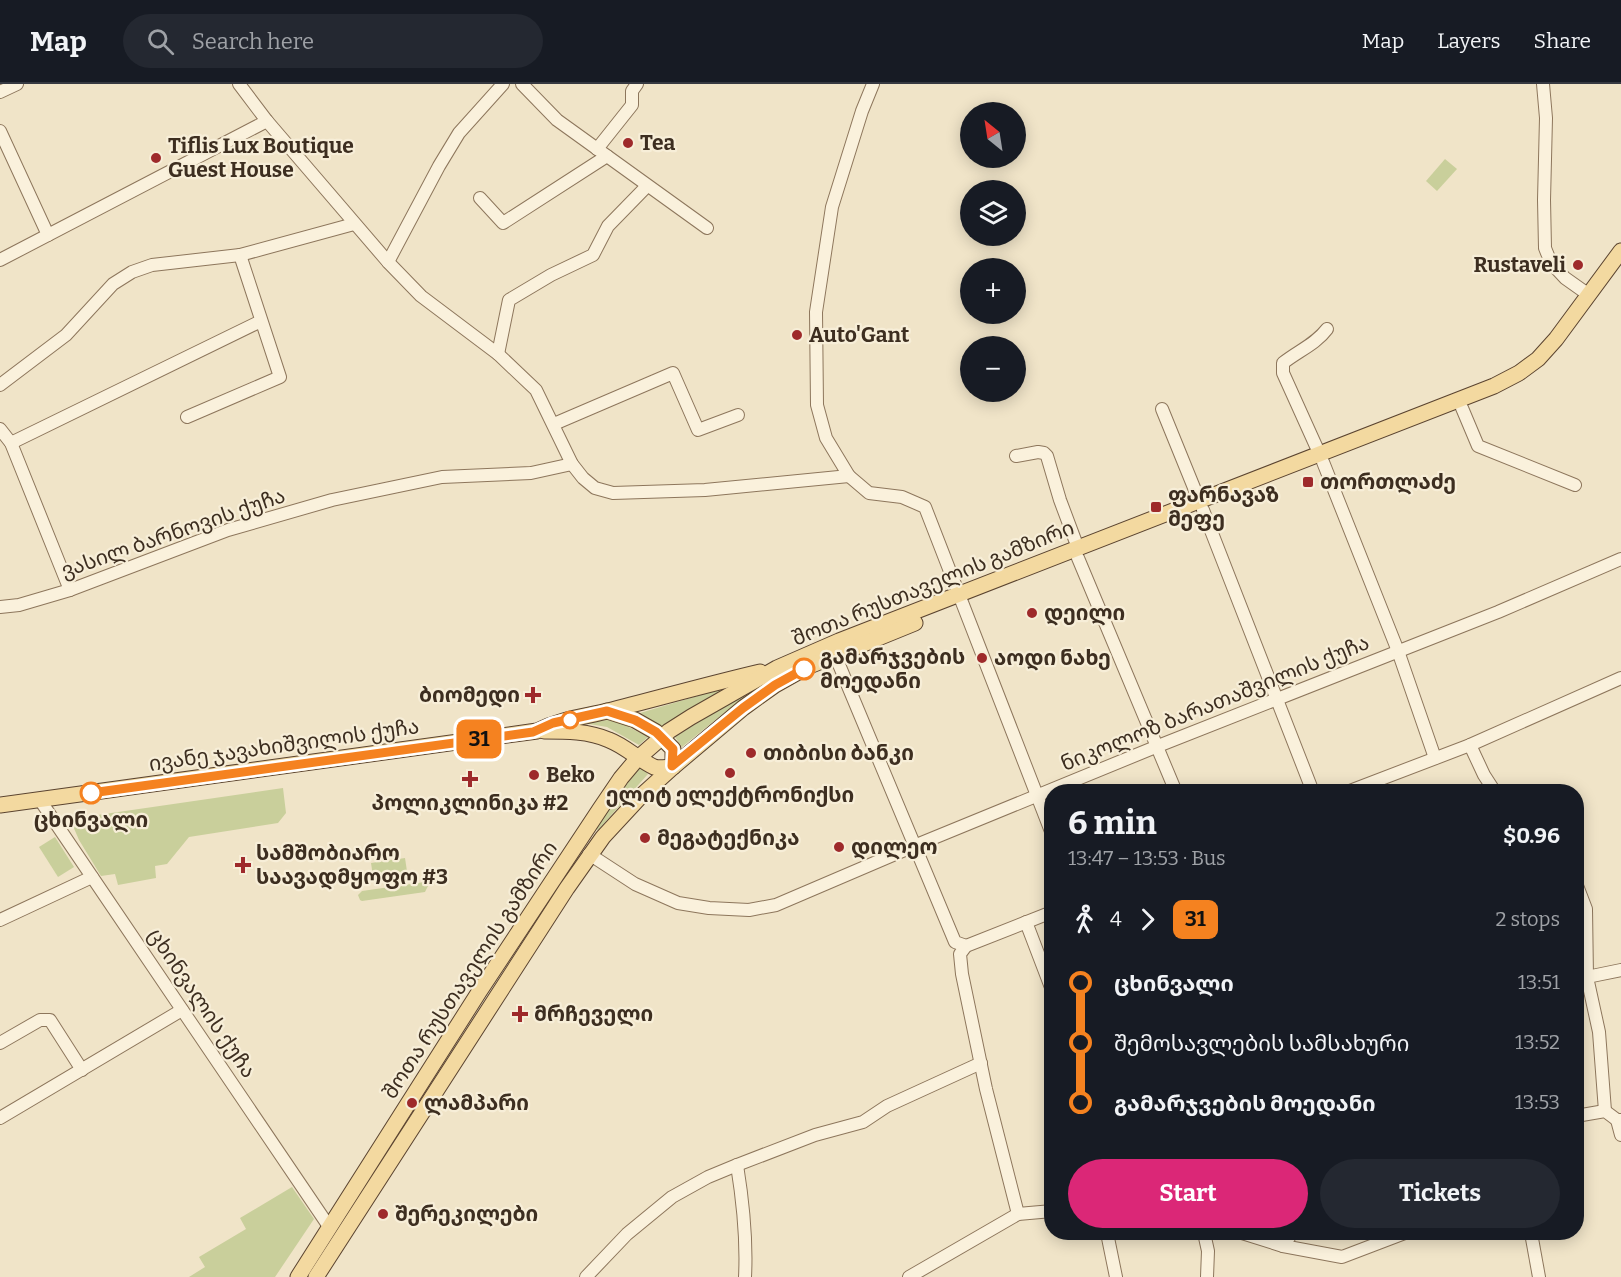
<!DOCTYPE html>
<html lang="en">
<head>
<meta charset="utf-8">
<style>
  body { margin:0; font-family:Bitter,"Noto Sans Georgian",serif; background:#242831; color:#f1f3f6; height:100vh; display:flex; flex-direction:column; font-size:22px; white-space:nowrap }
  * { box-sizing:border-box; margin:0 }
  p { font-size:20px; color:#9ea1a6 }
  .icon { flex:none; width:33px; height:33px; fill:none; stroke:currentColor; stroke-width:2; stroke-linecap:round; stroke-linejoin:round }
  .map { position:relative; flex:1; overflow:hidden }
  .panel { position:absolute; left:1044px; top:700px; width:540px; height:456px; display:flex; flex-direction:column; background:#171b24; border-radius:24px; box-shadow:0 3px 15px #0003 }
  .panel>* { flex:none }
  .badge { padding:0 12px; border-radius:9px; font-size:21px; line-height:39px }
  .needle { width:39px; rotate:330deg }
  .fabs { position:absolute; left:960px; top:18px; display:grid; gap:12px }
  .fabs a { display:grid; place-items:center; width:66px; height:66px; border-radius:50%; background:#171b24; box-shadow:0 3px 15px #0003; font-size:30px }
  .map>.badge { position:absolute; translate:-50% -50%; box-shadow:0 0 0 3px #fff }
  .legs { display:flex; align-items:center; gap:9px; height:66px; padding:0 24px; font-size:20px }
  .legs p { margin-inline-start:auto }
  .overview { display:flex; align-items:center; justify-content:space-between; height:102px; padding:0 24px }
  h1 { font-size:33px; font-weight:700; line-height:45px }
  .button { display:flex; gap:12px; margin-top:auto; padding:12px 24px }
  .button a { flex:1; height:69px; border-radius:36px; background:#db2777; color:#fff; font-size:24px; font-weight:700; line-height:69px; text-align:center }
  .button a+a { background:#242831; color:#f1f3f6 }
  ul { padding:0 24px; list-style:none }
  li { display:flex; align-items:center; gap:21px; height:60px; font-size:22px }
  li i { display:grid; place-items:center; width:9px; height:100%; margin:0 8px; background:currentColor }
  li i::after { content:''; width:15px; height:15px; margin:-8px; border:4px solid; border-radius:50%; background:#171b24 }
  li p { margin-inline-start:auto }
  li:first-child i { background:linear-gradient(#0000 50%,currentColor 0) }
  li:last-child i { background:linear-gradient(currentColor 50%,#0000 0) }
  header { display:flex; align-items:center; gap:36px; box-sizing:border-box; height:84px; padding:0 30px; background:#171b24; border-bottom:2px solid #363941 }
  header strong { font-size:28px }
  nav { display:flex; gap:33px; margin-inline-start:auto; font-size:21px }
  .search { width:420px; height:54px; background:#242831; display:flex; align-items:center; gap:15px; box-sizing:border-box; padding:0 21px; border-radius:33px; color:#9ea1a6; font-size:22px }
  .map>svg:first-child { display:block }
  .green { fill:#c9cf9b }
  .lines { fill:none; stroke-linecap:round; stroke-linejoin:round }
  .minor-casing { stroke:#8d765c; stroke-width:14 }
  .major-casing { stroke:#5b4430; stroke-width:17 }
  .minor { stroke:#faf1dc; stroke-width:12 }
  .major { stroke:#f3d9a0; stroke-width:15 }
  .line-1-casing { stroke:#fff; stroke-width:14 }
  .line-1 { stroke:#f58220; stroke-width:9 }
  .poi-dot { fill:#9e2a2b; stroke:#f7eed8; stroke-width:2 }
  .stop-1-dot { fill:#fff; stroke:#f58220; stroke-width:3 }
  .labels { text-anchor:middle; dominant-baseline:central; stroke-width:4.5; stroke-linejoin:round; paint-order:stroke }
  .poi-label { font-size:21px; font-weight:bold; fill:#3d2e20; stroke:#f7eed8; text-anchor:start }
  .street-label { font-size:21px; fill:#3d2e20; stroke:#f7eed8 }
  .stop-label { font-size:21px; font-weight:bold; fill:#3d2e20; stroke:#f7eed8; text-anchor:start }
</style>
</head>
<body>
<header>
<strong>Map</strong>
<div class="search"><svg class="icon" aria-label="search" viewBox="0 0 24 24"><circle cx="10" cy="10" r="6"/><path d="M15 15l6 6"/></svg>Search here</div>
<nav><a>Map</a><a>Layers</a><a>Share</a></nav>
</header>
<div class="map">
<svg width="1621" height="1193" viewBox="0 0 1621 1193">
  <rect width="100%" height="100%" fill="#f0e4c8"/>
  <g class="green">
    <path d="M1445,75L1457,85L1437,107L1426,97Z"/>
    <path d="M731,602L663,643L640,629Z"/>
    <path d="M744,611L745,612L682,663L675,653L705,634Z"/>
    <path d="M608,636L623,640L648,653L639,661L607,643L589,640V638Z"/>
    <path d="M640,683L648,690L598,746L596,745L617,713Z"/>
    <path d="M283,704L286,729L278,739L189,753L167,780L155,782L156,794L118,801L115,790L101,792L79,756L70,735Z"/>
    <path d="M55,753L74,783L58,793L39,763Z"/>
    <path d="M405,774L408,794L374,799L371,779Z"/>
    <path d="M425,798L427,799L428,802L425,808L362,817L360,816L358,811L362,807Z"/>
    <path d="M292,1103L314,1135L275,1193H189L205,1183L199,1173L246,1145L240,1134Z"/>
  </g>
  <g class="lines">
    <defs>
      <g id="minor">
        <path d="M239,0L267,37L388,178L421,212L498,270L536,306L572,380L583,394L595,404L613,409L705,406L849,392"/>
        <path d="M522,0L557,36L707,144"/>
        <path d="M873,0L862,27L832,123L816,228L817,321L826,354L849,392L869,409L902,413L925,423L1052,750"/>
        <path d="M1543,0L1546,34L1544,116L1545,164L1551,179L1565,194L1589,211"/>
        <path d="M0,8L17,0"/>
        <path d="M0,47L48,151"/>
        <path d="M597,65L632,21V7L637,0"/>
        <path d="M480,114L503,139L607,72"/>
        <path d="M0,176L267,37"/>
        <path d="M388,178L439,82L459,49L503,0"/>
        <path d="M498,270L509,216L551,191L593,171L608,142L647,102"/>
        <path d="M0,301L66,251L113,200L132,188L152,181L240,171L354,140"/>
        <path d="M1462,324L1478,362L1575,401"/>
        <path d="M1162,325L1199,416"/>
        <path d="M187,333L280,293L240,171"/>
        <path d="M554,340L673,289L698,346L738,331"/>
        <path d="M0,345L11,359L70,506"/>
        <path d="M11,359L261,237"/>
        <path d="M1320,371L1283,289V279C1298,267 1316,260 1327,245"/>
        <path d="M1016,372L1038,368L1044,369L1047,372L1060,416L1078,464"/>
        <path d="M1323,378L1398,567L1435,674"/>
        <path d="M1203,426L1313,708"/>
        <path d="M1078,474L1176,708"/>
        <path d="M0,523L19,521L70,506L228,446L332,416L442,393L531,389L572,380"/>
        <path d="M835,571L955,858L966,862"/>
        <path d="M1470,661L1484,691L1495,708"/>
        <path d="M1347,708L1470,661L1621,594"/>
        <path d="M40,716L330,1144"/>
        <path d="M589,770L635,800L678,819L709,824L749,826L776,821L914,762L1158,662L1498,528L1621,475"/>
        <path d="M1576,799L1586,825L1587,893L1599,948L1605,1027"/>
        <path d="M0,836L92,793"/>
        <path d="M1026,838L1052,906"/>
        <path d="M1587,893L1621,886"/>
        <path d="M0,959L40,936H50L82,986"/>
        <path d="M1576,1032L1605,1027L1617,1036H1621"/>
        <path d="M0,1034L182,926"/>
        <path d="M1617,1036L1621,1051"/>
        <path d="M737,1081C743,1118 747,1155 745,1193"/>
        <path d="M1018,1130L986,1005L962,890L960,870L966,862L1052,828"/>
        <path d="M1107,1149L1116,1193"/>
        <path d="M1204,1149L1208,1167L1207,1193"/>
        <path d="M1242,1149L1283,1162L1342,1173L1405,1149"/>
        <path d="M1531,1149L1539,1193"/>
        <path d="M1283,1162L1292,1149"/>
        <path d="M586,1193L627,1150L672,1113L708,1093L737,1081L815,1051L863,1038L887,1022L981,979"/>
        <path d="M909,1193L1018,1130L1052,1127"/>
      </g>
      <g id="major">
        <path d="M607,627L635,636L656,648L673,665V683"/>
        <path d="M544,647C565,647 589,647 609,656C625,662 639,676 654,683C659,685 667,683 673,683"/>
        <path d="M0,721L537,647C561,635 583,633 608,627C659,614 709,600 760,588"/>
        <path d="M298,1193L479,908L600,725L621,694L637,675L669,647L691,633L777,584L839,557L1494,302L1519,289L1538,275L1556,255L1621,167"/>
        <path d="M316,1193L567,804L603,753L641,712L673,683L743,624L775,601L807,583L915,539"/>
      </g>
    </defs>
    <use href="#minor" class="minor-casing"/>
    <use href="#major" class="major-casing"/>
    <use href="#minor" class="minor"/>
    <use href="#major" class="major"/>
  </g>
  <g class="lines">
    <defs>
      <path id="line-1" d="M91,709L533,648L553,639L607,627L635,636L656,648L673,665L672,682L743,624L775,601L804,585"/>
    </defs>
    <use href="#line-1" class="line-1-casing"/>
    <use href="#line-1" class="line-1"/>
  </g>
  <g class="poi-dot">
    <circle cx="628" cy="59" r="6"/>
    <circle cx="156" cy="74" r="6"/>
    <circle cx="1578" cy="181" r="6"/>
    <circle cx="797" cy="251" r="6"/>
    <rect x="1302" y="392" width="12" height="12" rx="3"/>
    <rect x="1150" y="417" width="12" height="12" rx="3"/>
    <circle cx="1032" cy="529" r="6"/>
    <circle cx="982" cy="574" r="6"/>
    <path d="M530 602h6v6h6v6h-6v6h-6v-6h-6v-6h6z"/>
    <circle cx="751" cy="669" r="6"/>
    <circle cx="730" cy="689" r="6"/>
    <circle cx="534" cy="691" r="6"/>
    <path d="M467 686h6v6h6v6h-6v6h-6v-6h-6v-6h6z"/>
    <circle cx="645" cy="754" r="6"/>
    <circle cx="839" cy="763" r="6"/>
    <path d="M240 772h6v6h6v6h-6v6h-6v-6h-6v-6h6z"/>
    <path d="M517 921h6v6h6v6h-6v6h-6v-6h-6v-6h6z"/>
    <circle cx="412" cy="1019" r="6"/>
    <circle cx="383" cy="1130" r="6"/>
  </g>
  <g class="stop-1-dot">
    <circle cx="804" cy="585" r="10"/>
    <circle cx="570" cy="636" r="8"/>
    <circle cx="91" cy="709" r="10"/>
  </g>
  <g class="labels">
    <g class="poi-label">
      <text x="640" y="59">Tea</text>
      <text x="168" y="62">Tiflis Lux Boutique<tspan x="168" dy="24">Guest House</tspan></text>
      <text x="1566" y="181" text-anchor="end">Rustaveli</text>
      <text x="809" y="251">Auto'Gant</text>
      <text x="1320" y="398">თორთლაძე</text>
      <text x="1168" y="411">ფარნავაზ<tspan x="1168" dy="24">მეფე</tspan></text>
      <text x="1044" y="529">დეილი</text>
      <text x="994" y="574">აოდი ნახე</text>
      <text x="520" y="611" text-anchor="end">ბიომედი</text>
      <text x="763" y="669">თიბისი ბანკი</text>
      <text x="546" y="691">Beko</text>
      <text x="730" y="711" text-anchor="middle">ელიტ ელექტრონიქსი</text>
      <text x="470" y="719" text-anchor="middle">პოლიკლინიკა #2</text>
      <text x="657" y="754">მეგატექნიკა</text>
      <text x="851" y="763">დილეო</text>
      <text x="256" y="769">სამშობიარო<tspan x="256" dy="24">საავადმყოფო #3</tspan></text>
      <text x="534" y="930">მრჩეველი</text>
      <text x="424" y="1019">ლამპარი</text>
      <text x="395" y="1130">შერეკილები</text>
    </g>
    <g class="street-label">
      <text transform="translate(173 449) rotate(-19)">ვასილ ბარნოვის ქუჩა</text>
      <text transform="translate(933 499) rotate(-22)">შოთა რუსთაველის გამზირი</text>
      <text transform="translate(1215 619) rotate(-22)">ნიკოლოზ ბარათაშვილის ქუჩა</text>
      <text transform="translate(284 661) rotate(-8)">ივანე ჯავახიშვილის ქუჩა</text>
      <text transform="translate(470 886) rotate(-57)">შოთა რუსთაველის გამზირი</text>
      <text transform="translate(202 919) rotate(56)">ცხინვალის ქუჩა</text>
    </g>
    <g class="stop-label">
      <text x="820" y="573">გამარჯვების<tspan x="820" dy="24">მოედანი</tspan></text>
      <text x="91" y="736" text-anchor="middle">ცხინვალი</text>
    </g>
  </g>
</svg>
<div class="fabs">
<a><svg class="needle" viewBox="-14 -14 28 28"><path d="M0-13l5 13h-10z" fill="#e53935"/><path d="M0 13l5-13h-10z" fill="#9ea1a6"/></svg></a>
<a><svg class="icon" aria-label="layers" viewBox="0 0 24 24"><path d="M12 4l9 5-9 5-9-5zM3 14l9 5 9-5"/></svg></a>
<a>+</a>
<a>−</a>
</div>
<b class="badge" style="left:479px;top:655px;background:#f58220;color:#111">31</b>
<section class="panel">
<div class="overview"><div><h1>6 min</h1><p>13:47 – 13:53 · Bus</p></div><b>$0.96</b></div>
<div class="legs"><svg class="icon" aria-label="walk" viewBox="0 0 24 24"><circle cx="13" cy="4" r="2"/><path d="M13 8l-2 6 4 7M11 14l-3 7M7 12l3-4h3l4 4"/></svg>4<svg class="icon" aria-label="forward" viewBox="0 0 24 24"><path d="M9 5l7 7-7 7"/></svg><b class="badge" style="background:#f58220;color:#111">31</b><p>2 stops</p></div>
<ul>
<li><i style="color:#f58220"></i><b>ცხინვალი</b><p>13:51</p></li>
<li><i style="color:#f58220"></i><span>შემოსავლების სამსახური</span><p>13:52</p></li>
<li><i style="color:#f58220"></i><b>გამარჯვების მოედანი</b><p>13:53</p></li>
</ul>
<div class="button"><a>Start</a><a>Tickets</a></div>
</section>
</div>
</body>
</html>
